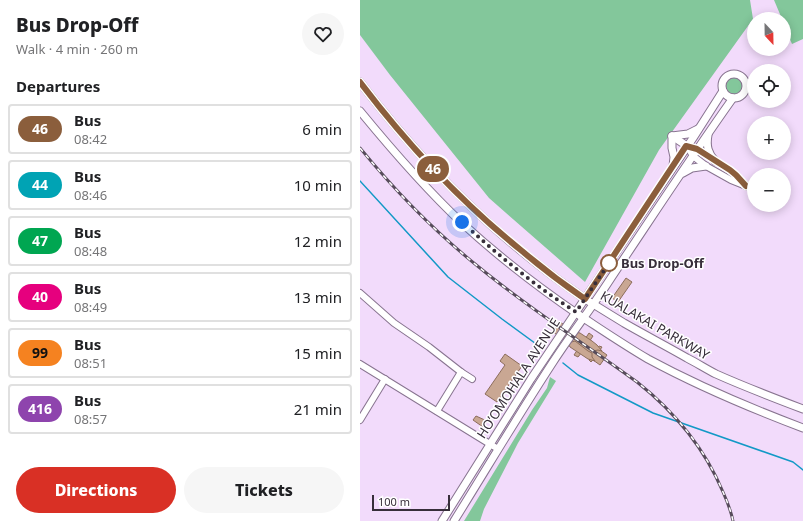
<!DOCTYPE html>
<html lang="en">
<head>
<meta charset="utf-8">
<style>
  body { margin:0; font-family:"Noto Sans",sans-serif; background:#f6f6f6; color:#202124; height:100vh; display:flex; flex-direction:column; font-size:15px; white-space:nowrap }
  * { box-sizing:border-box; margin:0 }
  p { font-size:13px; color:#757577 }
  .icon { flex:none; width:22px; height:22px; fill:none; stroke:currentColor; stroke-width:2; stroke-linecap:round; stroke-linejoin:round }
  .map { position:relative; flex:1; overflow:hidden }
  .details { display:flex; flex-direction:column; background:#fff; width:360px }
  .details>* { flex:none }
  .badge { padding:0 8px; border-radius:13px; font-size:14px; line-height:26px }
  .needle { width:26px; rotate:158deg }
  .tools { position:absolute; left:387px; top:12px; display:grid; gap:8px }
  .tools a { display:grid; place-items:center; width:44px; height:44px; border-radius:50%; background:#fff; box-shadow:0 2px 10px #0003; font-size:20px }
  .scale { position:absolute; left:12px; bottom:10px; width:78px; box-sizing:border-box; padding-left:4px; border:2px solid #372e3a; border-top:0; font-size:11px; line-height:14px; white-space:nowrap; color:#372e3a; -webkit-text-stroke:3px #fff; paint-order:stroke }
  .you { position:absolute; width:20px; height:20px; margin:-10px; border:3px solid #fff; border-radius:50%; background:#1a73e8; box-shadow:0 0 0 6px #1a73e833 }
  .map>.badge { position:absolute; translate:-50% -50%; box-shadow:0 0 0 2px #fff }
  h2 { padding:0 16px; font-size:15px; line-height:36px }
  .round { display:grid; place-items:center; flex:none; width:42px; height:42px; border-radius:21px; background:#f6f6f6 }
  .overview { display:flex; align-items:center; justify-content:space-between; height:68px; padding:0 16px }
  h1 { font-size:19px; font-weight:800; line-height:30px }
  .action { display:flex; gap:8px; margin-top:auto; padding:8px 16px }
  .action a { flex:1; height:46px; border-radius:24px; background:#d93025; color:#fff; font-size:16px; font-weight:800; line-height:46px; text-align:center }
  .action a+a { background:#f6f6f6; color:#202124 }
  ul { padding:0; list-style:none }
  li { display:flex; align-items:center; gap:12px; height:50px; margin:0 8px 6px; padding:0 8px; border:2px solid #e0e0e0; border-radius:4px }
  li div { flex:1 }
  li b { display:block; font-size:15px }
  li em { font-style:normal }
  li .badge { min-width:44px; font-weight:700; text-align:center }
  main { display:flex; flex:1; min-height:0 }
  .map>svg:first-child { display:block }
  .green { fill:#83c79b }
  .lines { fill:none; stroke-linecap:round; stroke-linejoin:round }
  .stream { stroke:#1299c6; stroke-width:1.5 }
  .building { fill:#c9a793; stroke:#8c6d5b }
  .minor-casing { stroke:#887490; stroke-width:8 }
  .major-casing { stroke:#887490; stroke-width:9 }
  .minor { stroke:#fff; stroke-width:6 }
  .major { stroke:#fff; stroke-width:7 }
  .rail-casing { stroke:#574c5b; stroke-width:3 }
  .rail { stroke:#fff; stroke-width:1.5; stroke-dasharray:4.5; stroke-linecap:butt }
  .line-casing { stroke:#fff; stroke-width:9 }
  .line { stroke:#8b5e3c; stroke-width:6 }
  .walk { stroke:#372e3a; stroke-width:4; stroke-dasharray:0 7.2 }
  .stop-dot { fill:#fff; stroke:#8b5e3c; stroke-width:2 }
  .labels { text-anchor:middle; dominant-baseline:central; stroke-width:3; stroke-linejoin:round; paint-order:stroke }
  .stop-label { font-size:13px; font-weight:bold; fill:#372e3a; stroke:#fff; text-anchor:start }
  .street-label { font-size:13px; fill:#372e3a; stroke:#fff }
</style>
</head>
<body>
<main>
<section class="details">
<div class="overview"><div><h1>Bus Drop-Off</h1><p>Walk · 4 min · 260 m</p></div><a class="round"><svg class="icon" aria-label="heart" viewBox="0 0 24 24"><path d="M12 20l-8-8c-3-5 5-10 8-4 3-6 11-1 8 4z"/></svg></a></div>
<h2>Departures</h2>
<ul>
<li><span class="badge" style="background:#8b5e3c;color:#fff">46</span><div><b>Bus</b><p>08:42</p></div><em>6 min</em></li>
<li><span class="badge" style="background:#00a3b4;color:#fff">44</span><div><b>Bus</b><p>08:46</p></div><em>10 min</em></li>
<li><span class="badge" style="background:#00a651;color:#fff">47</span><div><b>Bus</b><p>08:48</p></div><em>12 min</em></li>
<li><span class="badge" style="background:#e6007e;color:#fff">40</span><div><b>Bus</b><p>08:49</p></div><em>13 min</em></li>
<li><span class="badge" style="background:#f58220;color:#111">99</span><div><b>Bus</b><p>08:51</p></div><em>15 min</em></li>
<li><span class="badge" style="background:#8e44ad;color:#fff">416</span><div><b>Bus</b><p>08:57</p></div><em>21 min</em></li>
</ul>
<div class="action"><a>Directions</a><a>Tickets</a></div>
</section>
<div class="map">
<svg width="443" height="521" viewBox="0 0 443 521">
  <rect width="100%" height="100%" fill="#f2dbfb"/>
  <g class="green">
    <path d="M0,0H390L393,19L299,150L225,282L129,198L30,75L0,35Z"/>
    <path d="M414,0H443V39L432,44L424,25V19H422Z"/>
    <circle cx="374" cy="86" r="10"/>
    <path d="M190,377L196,381L158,443L124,509L120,521H104L172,410L187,388Z"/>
  </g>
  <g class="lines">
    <g class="stream">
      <path d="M0,181L88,277L142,319L183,349"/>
      <path d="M203,363L218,375L293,413L433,462L443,470"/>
    </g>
  </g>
  <g class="building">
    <path d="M266,278L272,282L258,302L252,298Z"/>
    <path d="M200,322L225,339L229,333L233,336L229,342L237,348L239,346L242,347L240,350L247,355L240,365L233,360L231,362L229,360L230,358L222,352L218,357L214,355L218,349L193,332Z"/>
    <path d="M215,332L220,333L232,341L237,345L242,351L238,350L233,351L225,344L221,343L219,340L216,339Z"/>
    <path d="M215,341L228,351L232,353V357L235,361L228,359L210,347L208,343Z"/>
    <path d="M145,354L162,366L137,402L125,394L145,365L140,361Z"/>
    <path d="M116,416L127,421L123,427L113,420Z"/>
  </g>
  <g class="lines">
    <defs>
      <g id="minor">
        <path d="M327,146L333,156L346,166L371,180L386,186"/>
        <path d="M327,146L337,149L370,170L376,175L386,186"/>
        <path d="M0,293L34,323L69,347L101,372L112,379"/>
        <path d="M0,364L138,449"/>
        <path d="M77,411L101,372"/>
        <path d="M0,420L25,379"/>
      </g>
      <g id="major">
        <circle cx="374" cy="86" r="12"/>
        <path d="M0,82C63,165 139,240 225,299C238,307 251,315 264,323C285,335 306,346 327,358C337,363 346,369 356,374C385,387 414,398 443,409"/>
        <path d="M0,111C32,150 65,188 102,223C139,257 178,287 219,315C242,330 264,345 288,359C338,386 390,408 443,428"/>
        <path d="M348,135C346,146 348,153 355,161"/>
        <path d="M312,136V148L314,157L313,166"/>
        <path d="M312,136L328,134L338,129"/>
        <path d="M312,136L327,146"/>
        <path d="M323,173L332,168L346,166"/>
        <path d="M82,521L171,379L333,138L363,91"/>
        <path d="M94,521C127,468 159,414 193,362C212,333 233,306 251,278C292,217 331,157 373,98"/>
      </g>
    </defs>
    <use href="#minor" class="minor-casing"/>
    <use href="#major" class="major-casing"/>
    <use href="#minor" class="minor"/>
    <use href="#major" class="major"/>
    <defs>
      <path id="rail" d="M0,148C36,192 76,233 120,268C170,309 225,344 277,382C315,412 344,447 363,492C367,501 371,511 373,521"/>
    </defs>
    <use href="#rail" class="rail-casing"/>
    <use href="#rail" class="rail"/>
  </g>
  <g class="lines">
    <defs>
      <path id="line" d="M0,82C47,144 101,202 162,251C182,268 203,284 225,299L326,146L337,149L370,170L376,175L386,186"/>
    </defs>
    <use href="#line" class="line-casing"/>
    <use href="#line" class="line"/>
    <path class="walk" d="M102,222C138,255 175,286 216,312L249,263"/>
  </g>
  <circle class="stop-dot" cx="249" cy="263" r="8"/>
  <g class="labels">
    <g class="stop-label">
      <text x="261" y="263">Bus Drop-Off</text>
    </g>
    <g class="street-label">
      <text transform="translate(295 325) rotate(30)">KUALAKAI PARKWAY</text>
      <text transform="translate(158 378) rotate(-57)">HO’OMOHALA AVENUE</text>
    </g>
  </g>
</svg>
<div class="tools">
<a><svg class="needle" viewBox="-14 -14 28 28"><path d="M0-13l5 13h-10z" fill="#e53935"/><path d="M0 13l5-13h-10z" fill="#757577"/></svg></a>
<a><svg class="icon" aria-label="locate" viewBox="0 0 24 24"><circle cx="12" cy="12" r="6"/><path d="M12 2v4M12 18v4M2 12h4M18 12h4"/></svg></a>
<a>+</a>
<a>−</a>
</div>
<div class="scale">100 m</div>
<div class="you" style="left:102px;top:222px"></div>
<b class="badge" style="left:73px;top:169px;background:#8b5e3c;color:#fff">46</b>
</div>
</main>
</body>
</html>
